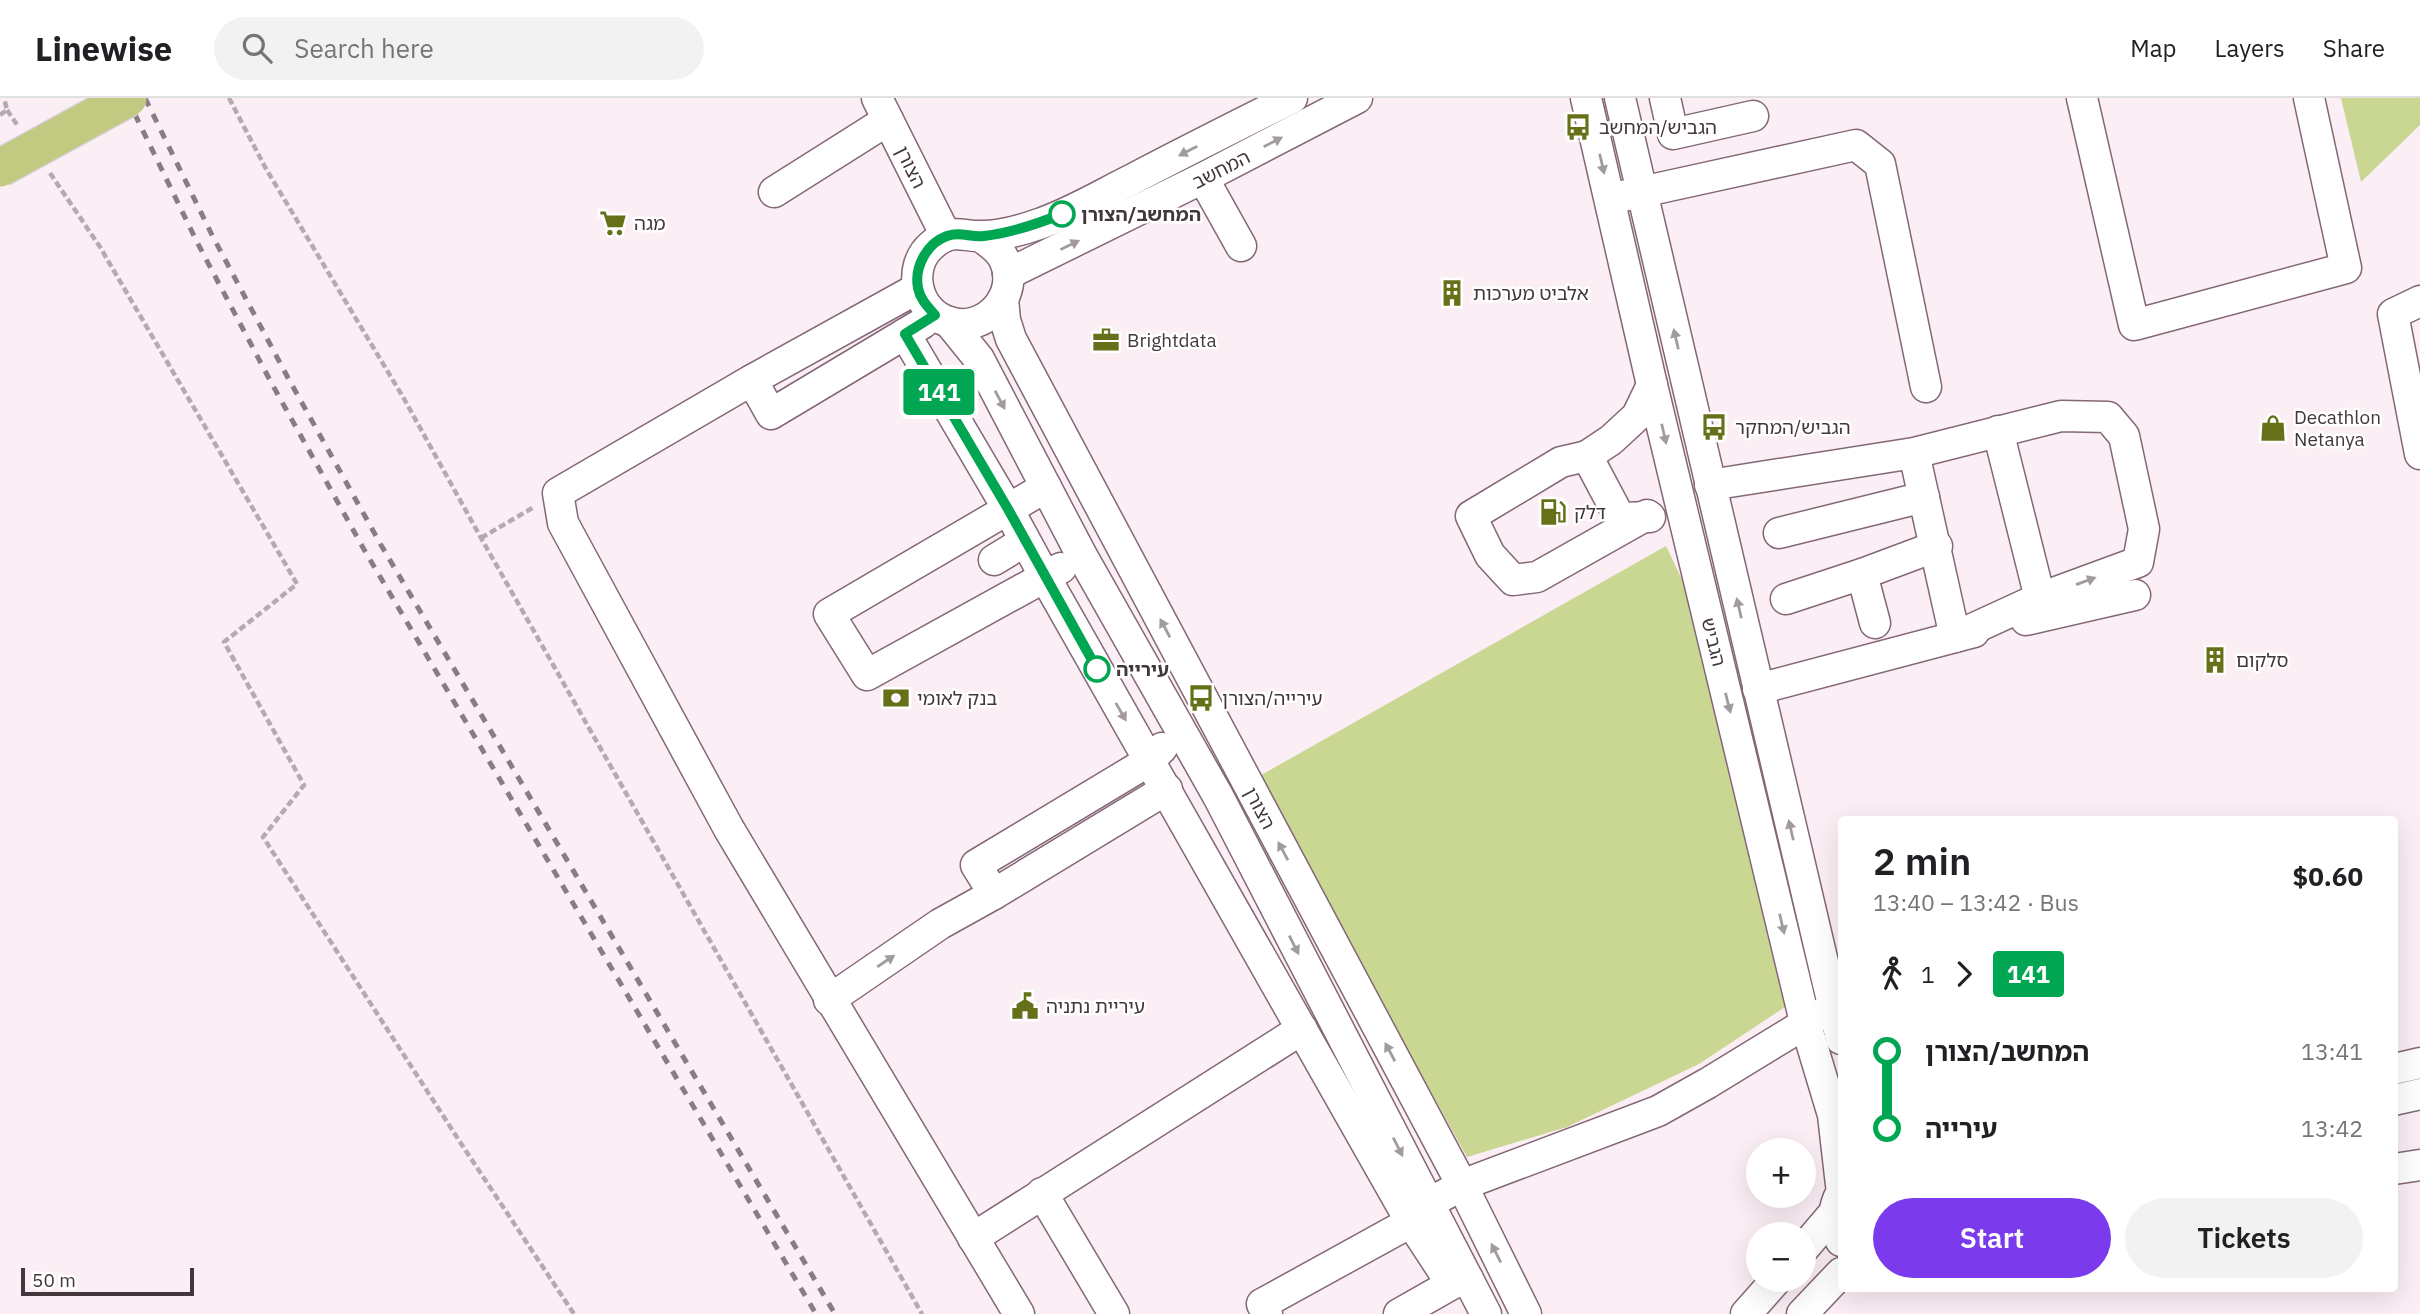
<!DOCTYPE html>
<html lang="en">
<head>
<meta charset="utf-8">
<style>
  body { margin:0; font-family:"IBM Plex Sans","Noto Sans Hebrew",sans-serif; background:#f2f2f2; color:#202124; height:100vh; display:flex; flex-direction:column; font-size:26px; white-space:nowrap }
  * { box-sizing:border-box; margin:0 }
  p { font-size:23px; color:#757577 }
  .icon { flex:none; width:38px; height:38px; fill:none; stroke:currentColor; stroke-width:2; stroke-linecap:round; stroke-linejoin:round }
  .map { position:relative; flex:1; overflow:hidden }
  .details { position:absolute; left:1838px; top:718px; width:560px; height:476px; display:flex; flex-direction:column; background:#fff; border-radius:7px; box-shadow:0 7px 28px #0002 }
  .details>* { flex:none }
  .badge { padding:0 14px; border-radius:5px; font-size:24px; line-height:46px }
  .buttons { position:absolute; left:1746px; top:1040px; display:grid; gap:14px }
  .buttons a { display:grid; place-items:center; width:70px; height:70px; border-radius:50%; background:#fff; box-shadow:0 7px 28px #0002; font-size:35px }
  .scale { position:absolute; left:21px; bottom:18px; width:173px; box-sizing:border-box; padding-left:7px; border:4px solid #43363d; border-top:0; font-size:19px; line-height:24px; white-space:nowrap; color:#43363d; -webkit-text-stroke:5px #fff; paint-order:stroke }
  .map>.badge { position:absolute; translate:-50% -50%; box-shadow:0 0 0 4px #fff }
  .legs { display:flex; align-items:center; gap:10px; height:77px; padding:0 35px; font-size:23px }
  .legs p { margin-inline-start:auto }
  .headline { display:flex; align-items:center; justify-content:space-between; height:119px; padding:0 35px }
  h1 { font-size:38px; font-weight:600; line-height:52px }
  .button { display:flex; gap:14px; margin-top:auto; padding:14px 35px }
  .button a { flex:1; height:80px; border-radius:42px; background:#7c3aed; color:#fff; font-size:28px; font-weight:600; line-height:80px; text-align:center }
  .button a+a { background:#f2f2f2; color:#202124 }
  ul { padding:0 35px; list-style:none }
  li { display:flex; align-items:center; gap:24px; height:77px; font-size:26px }
  li i { display:grid; place-items:center; width:10px; height:100%; margin:0 9px; background:currentColor }
  li i::after { content:''; width:18px; height:18px; margin:-9px; border:5px solid; border-radius:50%; background:#fff }
  li p { margin-inline-start:auto }
  li:first-child i { background:linear-gradient(#0000 50%,currentColor 0) }
  li:last-child i { background:linear-gradient(currentColor 50%,#0000 0) }
  header { display:flex; align-items:center; gap:42px; box-sizing:border-box; height:98px; padding:0 35px; background:#fff; border-bottom:2px solid #e0e0e0 }
  header strong { font-size:33px }
  nav { display:flex; gap:38px; margin-inline-start:auto; font-size:24px }
  .search { width:490px; height:63px; background:#f2f2f2; display:flex; align-items:center; gap:18px; box-sizing:border-box; padding:0 24px; border-radius:38px; color:#757577; font-size:26px }
  .map>svg:first-child { display:block }
  .green { fill:#cad793 }
  .lines { fill:none; stroke-linecap:round; stroke-linejoin:round }
  .minor-casing { stroke:#846777; stroke-width:33 }
  .path { stroke:#b6a9b0; stroke-width:4.5; stroke-dasharray:7 3.5; stroke-linecap:butt }
  .minor { stroke:#fff; stroke-width:30 }
  .rail { stroke:#897c83; stroke-width:5; stroke-dasharray:9 9; stroke-linecap:butt }
  .major-bridge-casing { stroke:#d2cfd0; stroke-width:40; stroke-linecap:butt }
  .major-bridge { stroke:#c1ca80; stroke-width:37 }
  .oneway { fill:#a19a9e }
  .line-1-casing { stroke:#fff; stroke-width:16 }
  .line-1 { stroke:#00a651; stroke-width:10 }
  .stop-1-dot { fill:#fff; stroke:#00a651; stroke-width:3.5 }
  .labels { text-anchor:middle; dominant-baseline:central; stroke-width:5; stroke-linejoin:round; paint-order:stroke }
  .poi-label { font-size:19px; fill:#43363d; stroke:#fff; text-anchor:start }
  .street-label { font-size:19px; fill:#43363d; stroke:#fff }
  .stop-label { font-size:19px; font-weight:bold; fill:#43363d; stroke:#fff; text-anchor:start }
</style>
</head>
<body>
<header>
<strong>Linewise</strong>
<div class="search"><svg class="icon" aria-label="search" viewBox="0 0 24 24"><circle cx="10" cy="10" r="6"/><path d="M15 15l6 6"/></svg>Search here</div>
<nav><a>Map</a><a>Layers</a><a>Share</a></nav>
</header>
<div class="map">
<svg width="2420" height="1216" viewBox="0 0 2420 1216">
  <rect width="100%" height="100%" fill="#fbeef5"/>
  <g class="green">
    <path d="M2341,0H2420V27L2361,84Z"/>
    <path d="M1666,448L1685,488L1788,907L1699,966L1567,1029L1467,1059L1256,680Z"/>
  </g>
  <g class="lines">
    <defs>
      <g id="minor">
        <path d="M877,0L946,138"/>
        <path d="M1586,0L1652,287L1805,924L1833,1017L1841,1087"/>
        <path d="M1620,0L1841,941"/>
        <path d="M1665,0L1673,36L1753,18"/>
        <path d="M2082,0L2134,227L2346,170L2309,0"/>
        <path d="M1203,80L1241,148"/>
        <path d="M774,94L888,22"/>
        <path d="M1623,98L1856,47L1880,66L1926,289"/>
        <path d="M981,139C990,145 999,151 1004,161C1021,196 986,236 949,224C916,214 906,169 932,147C952,129 962,139 982,138C1000,138 1022,132 1039,126C1071,115 1101,97 1131,82C1184,54 1238,27 1292,0"/>
        <path d="M1008,176L1203,80L1357,0"/>
        <path d="M918,190L752,282L771,316L923,225"/>
        <path d="M1003,201L1005,222L1011,241L1462,1087L1526,1216"/>
        <path d="M2420,203L2393,216L2420,356"/>
        <path d="M949,224L979,261L1082,458L1218,698L1486,1216"/>
        <path d="M905,236L1008,411L1045,479L1411,1124L1447,1179"/>
        <path d="M752,282L558,395L563,425L729,731L1019,1216"/>
        <path d="M1998,333L2040,500"/>
        <path d="M1587,358L1561,364L1471,418L1490,457L1513,482L1537,479L1647,417"/>
        <path d="M1710,387L1914,355L2061,318L2108,319L2124,338L2144,431L2138,464L2040,500L1955,539L1914,355"/>
        <path d="M1046,389L829,516L867,577L1061,470"/>
        <path d="M1650,419L1620,420L1587,358L1611,342L1637,318L1652,287"/>
        <path d="M1779,435L1924,399"/>
        <path d="M994,462L1025,443"/>
        <path d="M1862,476L1875,525"/>
        <path d="M1786,501L1862,476L1937,448"/>
        <path d="M2026,522L2135,497"/>
        <path d="M1758,591L1974,534"/>
        <path d="M1162,650L1149,663L976,767L994,796L1167,691"/>
        <path d="M829,902L940,826L994,796"/>
        <path d="M2394,971L2420,965"/>
        <path d="M2394,1002L2420,996"/>
        <path d="M2394,1071L2420,1067"/>
        <path d="M1042,1095L1114,1216"/>
        <path d="M1841,1095C1832,1111 1833,1127 1841,1143"/>
        <path d="M973,1140L1302,931"/>
        <path d="M1804,1150L1834,1115"/>
        <path d="M1267,1216L1262,1206L1411,1124L1428,1106L1462,1087L1658,1013L1708,985L1821,916"/>
        <path d="M1399,1216L1452,1186L1468,1181"/>
        <path d="M1746,1216L1777,1181"/>
        <path d="M1802,1216L1841,1175"/>
      </g>
    </defs>
    <use href="#minor" class="minor-casing"/>
    <g class="path">
      <path d="M229,0L265,69L403,299L481,440L922,1216"/>
      <path d="M7,12L18,28"/>
      <path d="M0,17L7,12L4,0"/>
      <path d="M50,75L100,149L297,486L224,544L304,687L263,739L462,1047L574,1216"/>
      <path d="M481,440L534,409"/>
    </g>
    <use href="#minor" class="minor"/>
    <g class="rail">
      <path d="M127,0L197,144L272,286L366,455L816,1216"/>
      <path d="M145,0L212,137L287,278L381,447L835,1216"/>
    </g>
    <defs>
      <path id="major-bridge" d="M0,70L128,0"/>
    </defs>
    <use href="#major-bridge" class="major-bridge-casing"/>
    <use href="#major-bridge" class="major-bridge"/>
  </g>
  <defs><path id="oneway-solid" d="M-6-.8H1V-3.2L6.5 0L1 3.2V.8H-6Z" transform="scale(1.75)"/></defs>
  <g class="oneway">
    <use href="#oneway-solid" transform="translate(1273 44) rotate(-27)"/>
    <use href="#oneway-solid" transform="translate(1188 53) rotate(153)"/>
    <use href="#oneway-solid" transform="translate(1602 66) rotate(77)"/>
    <use href="#oneway-solid" transform="translate(1070 147) rotate(-26)"/>
    <use href="#oneway-solid" transform="translate(1676 241) rotate(-103)"/>
    <use href="#oneway-solid" transform="translate(1000 302) rotate(62)"/>
    <use href="#oneway-solid" transform="translate(1664 336) rotate(77)"/>
    <use href="#oneway-solid" transform="translate(2086 483) rotate(-20)"/>
    <use href="#oneway-solid" transform="translate(1739 510) rotate(-103)"/>
    <use href="#oneway-solid" transform="translate(1165 530) rotate(-118)"/>
    <use href="#oneway-solid" transform="translate(1728 605) rotate(76)"/>
    <use href="#oneway-solid" transform="translate(1121 614) rotate(60)"/>
    <use href="#oneway-solid" transform="translate(1791 732) rotate(-103)"/>
    <use href="#oneway-solid" transform="translate(1283 753) rotate(-118)"/>
    <use href="#oneway-solid" transform="translate(1782 826) rotate(77)"/>
    <use href="#oneway-solid" transform="translate(1294 847) rotate(63)"/>
    <use href="#oneway-solid" transform="translate(886 863) rotate(-34)"/>
    <use href="#oneway-solid" transform="translate(1390 954) rotate(-118)"/>
    <use href="#oneway-solid" transform="translate(1398 1049) rotate(63)"/>
    <use href="#oneway-solid" transform="translate(1496 1155) rotate(-117)"/>
  </g>
  <g class="lines">
    <defs>
      <path id="line-1" d="M1062,116C1037,126 1011,135 984,138C971,140 961,133 947,138C927,145 914,169 918,190C920,201 928,209 935,217L905,236L1008,411L1097,571"/>
    </defs>
    <use href="#line-1" class="line-1-casing"/>
    <use href="#line-1" class="line-1"/>
  </g>
  <defs>
    <symbol id="bus-bare" viewBox="-9 -9 18 18"><path d="M-5-6H5V4H4V6H2V4H-2V6H-4V4H-5ZM-3.5-4V0h7V-4ZM-3.5 1.2v1.5H-2V1.2ZM2 1.2v1.5H3.5V1.2Z" fill="#657019" stroke="#fff" stroke-width="2.5" paint-order="stroke"/></symbol>
    <symbol id="supermarket-bare" viewBox="-9 -9 18 18"><path d="M-6-5.5h2.5l.6 2H6L4.5 2H-2.5L-4.4-4H-6ZM-1.5 3.2a1.3 1.3 0 1 0 .1 0ZM3 3.2a1.3 1.3 0 1 0 .1 0Z" fill="#657019" stroke="#fff" stroke-width="2.5" paint-order="stroke"/></symbol>
    <symbol id="building-bare" viewBox="-9 -9 18 18"><path d="M-4-6H4V6H1V3H-1V6H-4ZM-2.5-4.3h1.7v1.8h-1.7ZM.8-4.3h1.7v1.8H.8ZM-2.5-1h1.7V.8h-1.7ZM.8-1h1.7V.8H.8Z" fill="#657019" stroke="#fff" stroke-width="2.5" paint-order="stroke"/></symbol>
    <symbol id="office-bare" viewBox="-9 -9 18 18"><path d="M-6-3h4V-5.5h4V-3h4V5H-6ZM-1-4.5V-3h2v-1.5ZM-6 0V1H6V0Z" fill="#657019" stroke="#fff" stroke-width="2.5" paint-order="stroke"/></symbol>
    <symbol id="shop-bare" viewBox="-9 -9 18 18"><path d="M-5-2.5h2.3a2.7 3.5 0 0 1 5.4 0H5L5.5 6h-11ZM-1.5-2.5h3a1.5 2.3 0 0 0-3 0Z" fill="#657019" stroke="#fff" stroke-width="2.5" paint-order="stroke"/></symbol>
    <symbol id="fuel-bare" viewBox="-9 -9 18 18"><path d="M-5.5-6h7V0h2V4h1.3V-2.5L3-4.5l.8-.8L6-3V5H2.5V1h-1V6h-7ZM-4.2-4.7v3.2H.2V-4.7Z" fill="#657019" stroke="#fff" stroke-width="2.5" paint-order="stroke"/></symbol>
    <symbol id="bank-bare" viewBox="-9 -9 18 18"><path d="M-6-4H6V4H-6ZM0-2.3a2.3 2.3 0 1 0 0 4.6a2.3 2.3 0 1 0 0-4.6Z" fill="#657019" stroke="#fff" stroke-width="2.5" paint-order="stroke"/></symbol>
    <symbol id="civic-bare" viewBox="-9 -9 18 18"><path d="M-.6-6.5H3V-4.5H.6V-3L4-1V1h2V6H-6V1h2V-1L-.6-3ZM-1.2 2.5V6h2.4V2.5Z" fill="#657019" stroke="#fff" stroke-width="2.5" paint-order="stroke"/></symbol>
  </defs>
  <g fill-rule="evenodd">
    <use href="#bus-bare" x="1559" y="10" width="38" height="38"/>
    <use href="#supermarket-bare" x="594" y="106" width="38" height="38"/>
    <use href="#building-bare" x="1433" y="176" width="38" height="38"/>
    <use href="#office-bare" x="1087" y="223" width="38" height="38"/>
    <use href="#bus-bare" x="1695" y="310" width="38" height="38"/>
    <use href="#shop-bare" x="2254" y="311" width="38" height="38"/>
    <use href="#fuel-bare" x="1534" y="395" width="38" height="38"/>
    <use href="#building-bare" x="2196" y="543" width="38" height="38"/>
    <use href="#bank-bare" x="877" y="581" width="38" height="38"/>
    <use href="#bus-bare" x="1182" y="581" width="38" height="38"/>
    <use href="#civic-bare" x="1006" y="889" width="38" height="38"/>
  </g>
  <g class="stop-1-dot">
    <circle cx="1062" cy="116" r="12"/>
    <circle cx="1097" cy="571" r="12"/>
  </g>
  <g class="labels">
    <g class="poi-label">
      <text x="1599" y="29">הגביש/המחשב</text>
      <text x="634" y="125">מגה</text>
      <text x="1473" y="195">אלביט מערכות</text>
      <text x="1127" y="242">Brightdata</text>
      <text x="2294" y="319">Decathlon<tspan x="2294" dy="22">Netanya</tspan></text>
      <text x="1735" y="329">הגביש/המחקר</text>
      <text x="1574" y="414">דלק</text>
      <text x="2236" y="562">סלקום</text>
      <text x="917" y="600">בנק לאומי</text>
      <text x="1222" y="600">עירייה/הצורן</text>
      <text x="1046" y="908">עיריית נתניה</text>
    </g>
    <g class="street-label">
      <text transform="translate(911 69) rotate(64)">הצורן</text>
      <text transform="translate(1221 71) rotate(-27)">המחשב</text>
      <text transform="translate(1714 544) rotate(76)">הגביש</text>
      <text transform="translate(1260 710) rotate(62)">הצורן</text>
    </g>
    <g class="stop-label">
      <text x="1081" y="116">המחשב/הצורן</text>
      <text x="1116" y="571">עירייה</text>
    </g>
  </g>
</svg>
<div class="buttons">
<a>+</a>
<a>−</a>
</div>
<div class="scale">50 m</div>
<b class="badge" style="left:939px;top:294px;background:#00a651;color:#fff">141</b>
<section class="details">
<div class="headline"><div><h1>2 min</h1><p>13:40 – 13:42 · Bus</p></div><b>$0.60</b></div>
<div class="legs"><svg class="icon" aria-label="walk" viewBox="0 0 24 24"><circle cx="13" cy="4" r="2"/><path d="M13 8l-2 6 4 7M11 14l-3 7M7 12l3-4h3l4 4"/></svg>1<svg class="icon" aria-label="forward" viewBox="0 0 24 24"><path d="M9 5l7 7-7 7"/></svg><b class="badge" style="background:#00a651;color:#fff">141</b></div>
<ul>
<li><i style="color:#00a651"></i><b>המחשב/הצורן</b><p>13:41</p></li>
<li><i style="color:#00a651"></i><b>עירייה</b><p>13:42</p></li>
</ul>
<div class="button"><a>Start</a><a>Tickets</a></div>
</section>
</div>
</body>
</html>
